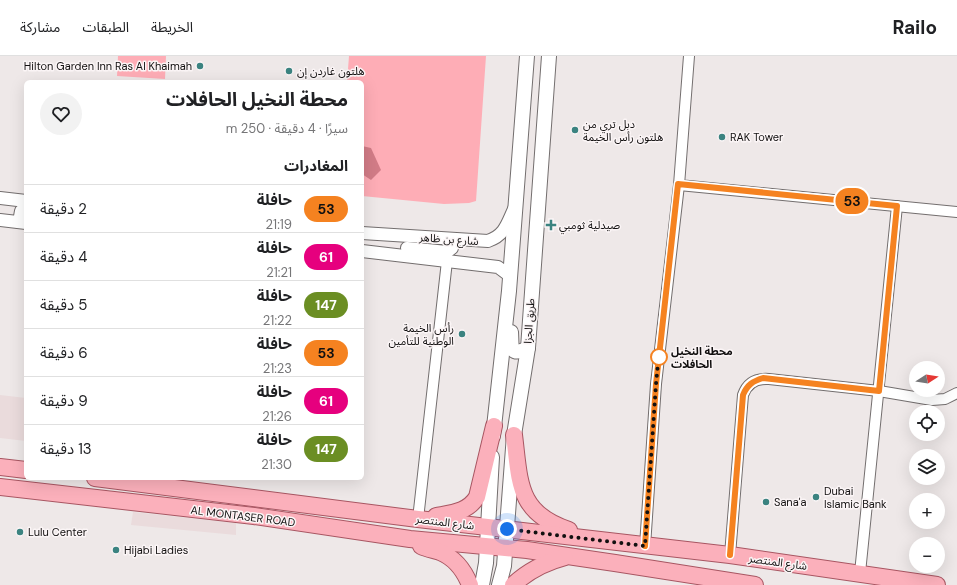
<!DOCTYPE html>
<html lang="ar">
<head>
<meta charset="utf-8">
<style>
  body { margin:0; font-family:"DM Sans","Noto Sans Arabic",sans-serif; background:#f2f2f2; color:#202124; direction:rtl; height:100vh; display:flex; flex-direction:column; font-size:15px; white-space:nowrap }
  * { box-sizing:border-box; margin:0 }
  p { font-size:13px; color:#757577 }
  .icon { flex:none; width:22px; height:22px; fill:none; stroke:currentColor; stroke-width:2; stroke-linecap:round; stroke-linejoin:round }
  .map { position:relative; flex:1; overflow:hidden; direction:ltr }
  .sheet { position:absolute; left:24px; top:24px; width:340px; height:400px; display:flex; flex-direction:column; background:#fff; border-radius:6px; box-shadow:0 4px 16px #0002; direction:rtl }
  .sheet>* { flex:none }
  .badge { padding:0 8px; border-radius:13px; font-size:14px; line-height:26px }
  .needle { width:26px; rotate:78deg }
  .fabs { position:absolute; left:909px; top:305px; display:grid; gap:8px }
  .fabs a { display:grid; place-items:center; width:36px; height:36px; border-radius:50%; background:#fff; box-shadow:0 4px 16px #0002; font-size:20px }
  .you { position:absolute; width:20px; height:20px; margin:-10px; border:3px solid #fff; border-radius:50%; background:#1a73e8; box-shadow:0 0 0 6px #1a73e833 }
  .map>.badge { position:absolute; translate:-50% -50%; box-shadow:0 0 0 2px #fff }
  h2 { padding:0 16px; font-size:15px; line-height:36px }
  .round { display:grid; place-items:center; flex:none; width:42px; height:42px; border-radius:21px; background:#f2f2f2 }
  .overview { display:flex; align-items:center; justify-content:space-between; height:68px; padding:0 16px }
  h1 { font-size:19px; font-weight:700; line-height:30px }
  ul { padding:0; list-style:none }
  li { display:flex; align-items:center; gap:12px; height:48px; padding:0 16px; border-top:1px solid #e0e0e0 }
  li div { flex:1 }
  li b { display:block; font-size:15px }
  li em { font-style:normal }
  li .badge { min-width:44px; font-weight:700; text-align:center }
  header { display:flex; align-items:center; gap:24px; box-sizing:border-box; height:56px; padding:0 20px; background:#fff; border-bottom:1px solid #e0e0e0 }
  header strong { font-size:19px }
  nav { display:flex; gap:22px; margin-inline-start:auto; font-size:14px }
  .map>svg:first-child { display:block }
  .built { fill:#eadbdc }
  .green { fill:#feadb6 }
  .water { fill:#d27c87 }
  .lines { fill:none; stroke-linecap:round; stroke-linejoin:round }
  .minor-casing { stroke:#736e6e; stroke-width:12 }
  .tertiary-casing { stroke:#736e6e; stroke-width:14 }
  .secondary-casing { stroke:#736e6e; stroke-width:16 }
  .primary-casing { stroke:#a85662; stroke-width:18 }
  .minor { stroke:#fff; stroke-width:10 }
  .tertiary { stroke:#fff; stroke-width:12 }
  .secondary { stroke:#fff; stroke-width:14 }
  .primary { stroke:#fbb0bb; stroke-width:16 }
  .line-casing { stroke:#fff; stroke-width:9 }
  .line { stroke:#f58220; stroke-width:6 }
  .walk { stroke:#121010; stroke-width:4; stroke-dasharray:0 7.2 }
  .poi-dot { fill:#3b8380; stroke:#fbf5f6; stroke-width:1.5 }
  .stop-dot { fill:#fff; stroke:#f58220; stroke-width:2 }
  .labels { text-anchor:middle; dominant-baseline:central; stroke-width:3; stroke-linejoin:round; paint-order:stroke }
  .poi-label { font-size:11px; fill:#121010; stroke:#fbf5f6; text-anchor:start }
  .street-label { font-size:11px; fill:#121010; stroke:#fbf5f6 }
  .stop-label { font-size:11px; font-weight:bold; fill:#121010; stroke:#fbf5f6; text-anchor:start }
</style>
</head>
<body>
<header>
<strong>Railo</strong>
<nav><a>الخريطة</a><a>الطبقات</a><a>مشاركة</a></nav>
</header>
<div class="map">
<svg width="957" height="529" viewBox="0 0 957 529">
  <rect width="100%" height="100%" fill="#eee8e8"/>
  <g class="built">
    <path d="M0,339L26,342V385L0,382Z"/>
    <path d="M133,456L236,467V479L131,469Z"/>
  </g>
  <g class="green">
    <path d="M118,0H166L165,23L117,20Z"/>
    <path d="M349,0H486L476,145L469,147L444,148L362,140V26H347Z"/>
  </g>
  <path class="water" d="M362,90L371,92L381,114L371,124L362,118Z"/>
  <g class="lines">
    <defs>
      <g id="minor">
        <path d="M689,0L679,129L957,156"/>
        <path d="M418,463L447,205"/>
        <path d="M645,490L656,328L679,129"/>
        <path d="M730,499L743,339C747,327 756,322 769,323L879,335L932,344L945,343L957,337"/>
        <path d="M860,517L897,150"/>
      </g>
      <g id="tertiary">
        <path d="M0,142L26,145"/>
        <path d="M0,164L26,167"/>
        <path d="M19,166L21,155L26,152"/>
        <path d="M362,177L488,185C505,179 507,168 514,153"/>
        <path d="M407,192L447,196L452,192L454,183"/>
        <path d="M362,195L498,211L510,220"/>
      </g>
      <g id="secondary">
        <path d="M511,276C512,290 509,302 528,292"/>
        <path d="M493,380L509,235L527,0"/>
        <path d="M482,529L486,507L492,401"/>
        <path d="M499,529L504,510L514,379L528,292L549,0"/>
      </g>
      <g id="primary">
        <path d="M514,379C520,426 517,457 569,474"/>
        <path d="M0,411L26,414"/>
        <path d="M95,422L418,463L730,499L937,529"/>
        <path d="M0,431L254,460L410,483L527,494L615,507L755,529"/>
        <path d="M436,460C452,457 468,456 477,441L494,370"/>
        <path d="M421,490C427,493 434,494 440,496C455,502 464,514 470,529"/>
        <path d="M513,529C528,515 546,506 565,501"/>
      </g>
    </defs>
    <use href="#minor" class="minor-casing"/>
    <use href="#tertiary" class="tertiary-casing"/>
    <use href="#secondary" class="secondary-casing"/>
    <use href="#primary" class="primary-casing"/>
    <use href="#minor" class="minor"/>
    <use href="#tertiary" class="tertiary"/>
    <use href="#secondary" class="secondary"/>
    <use href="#primary" class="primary"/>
  </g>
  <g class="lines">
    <defs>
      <path id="line" d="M645,490L656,328L678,128L897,150L879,335L763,322C753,325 747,329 743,339L730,499"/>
    </defs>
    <use href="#line" class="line-casing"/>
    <use href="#line" class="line"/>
    <path class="walk" d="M507,473L645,490L656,328L659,297V301"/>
  </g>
  <g class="poi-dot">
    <circle cx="200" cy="10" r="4"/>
    <circle cx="289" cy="15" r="4"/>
    <circle cx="575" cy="74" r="4"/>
    <circle cx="722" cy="81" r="4"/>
    <path d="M549 163h4v4h4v4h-4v4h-4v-4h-4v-4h4z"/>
    <circle cx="462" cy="278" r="4"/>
    <circle cx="816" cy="441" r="4"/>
    <circle cx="766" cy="446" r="4"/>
    <circle cx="20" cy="476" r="4"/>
    <circle cx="116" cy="494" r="4"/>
  </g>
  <circle class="stop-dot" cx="659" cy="301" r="8"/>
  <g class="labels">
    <g class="poi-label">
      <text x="192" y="10" text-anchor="end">Hilton Garden Inn Ras Al Khaimah</text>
      <text x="297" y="15">هلتون غاردن إن</text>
      <text x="583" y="68">دبل تري من<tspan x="583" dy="13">هلتون رأس الخيمة</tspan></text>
      <text x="730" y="81">RAK Tower</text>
      <text x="559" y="169">صيدلية ثومبي</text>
      <text x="454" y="272" text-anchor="end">رأس الخيمة<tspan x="454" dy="13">الوطنية للتأمين</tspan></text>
      <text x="824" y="435">Dubai<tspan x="824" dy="13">Islamic Bank</tspan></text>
      <text x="774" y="446">Sana'a</text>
      <text x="28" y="476">Lulu Center</text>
      <text x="124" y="494">Hijabi Ladies</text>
    </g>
    <g class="street-label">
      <text transform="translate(449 183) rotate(4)">شارع بن ظاهر</text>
      <text transform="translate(529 265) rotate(-86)">طريق الجزا</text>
      <text transform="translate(243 460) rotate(7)">AL MONTASER ROAD</text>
      <text transform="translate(445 466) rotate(7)">شارع المنتصر</text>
      <text transform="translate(778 506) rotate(8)">شارع المنتصر</text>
    </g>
    <g class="stop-label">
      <text x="671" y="295">محطة النخيل<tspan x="671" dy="13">الحافلات</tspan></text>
    </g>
  </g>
</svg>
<div class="fabs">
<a><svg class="needle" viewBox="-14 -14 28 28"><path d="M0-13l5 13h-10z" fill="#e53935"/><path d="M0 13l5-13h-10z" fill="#757577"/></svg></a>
<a><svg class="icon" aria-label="locate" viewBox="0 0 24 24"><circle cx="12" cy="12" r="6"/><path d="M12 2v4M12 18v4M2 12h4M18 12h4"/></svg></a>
<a><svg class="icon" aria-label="layers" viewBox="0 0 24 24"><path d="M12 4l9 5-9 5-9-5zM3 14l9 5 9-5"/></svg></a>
<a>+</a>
<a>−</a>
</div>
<div class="you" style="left:507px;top:473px"></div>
<b class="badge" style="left:852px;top:145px;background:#f58220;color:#111">53</b>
<section class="sheet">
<div class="overview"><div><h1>محطة النخيل الحافلات</h1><p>سيرًا · 4 دقيقة · 250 m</p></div><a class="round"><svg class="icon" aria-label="heart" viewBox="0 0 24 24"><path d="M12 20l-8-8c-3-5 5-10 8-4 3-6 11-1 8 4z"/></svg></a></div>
<h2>المغادرات</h2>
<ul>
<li><span class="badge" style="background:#f58220;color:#111">53</span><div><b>حافلة</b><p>21:19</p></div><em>2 دقيقة</em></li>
<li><span class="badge" style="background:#e6007e;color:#fff">61</span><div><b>حافلة</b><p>21:21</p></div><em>4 دقيقة</em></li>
<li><span class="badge" style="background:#6b8e23;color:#fff">147</span><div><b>حافلة</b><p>21:22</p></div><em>5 دقيقة</em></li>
<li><span class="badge" style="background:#f58220;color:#111">53</span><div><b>حافلة</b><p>21:23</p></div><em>6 دقيقة</em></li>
<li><span class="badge" style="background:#e6007e;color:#fff">61</span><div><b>حافلة</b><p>21:26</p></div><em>9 دقيقة</em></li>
<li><span class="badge" style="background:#6b8e23;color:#fff">147</span><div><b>حافلة</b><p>21:30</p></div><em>13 دقيقة</em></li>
</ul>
</section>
</div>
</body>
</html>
